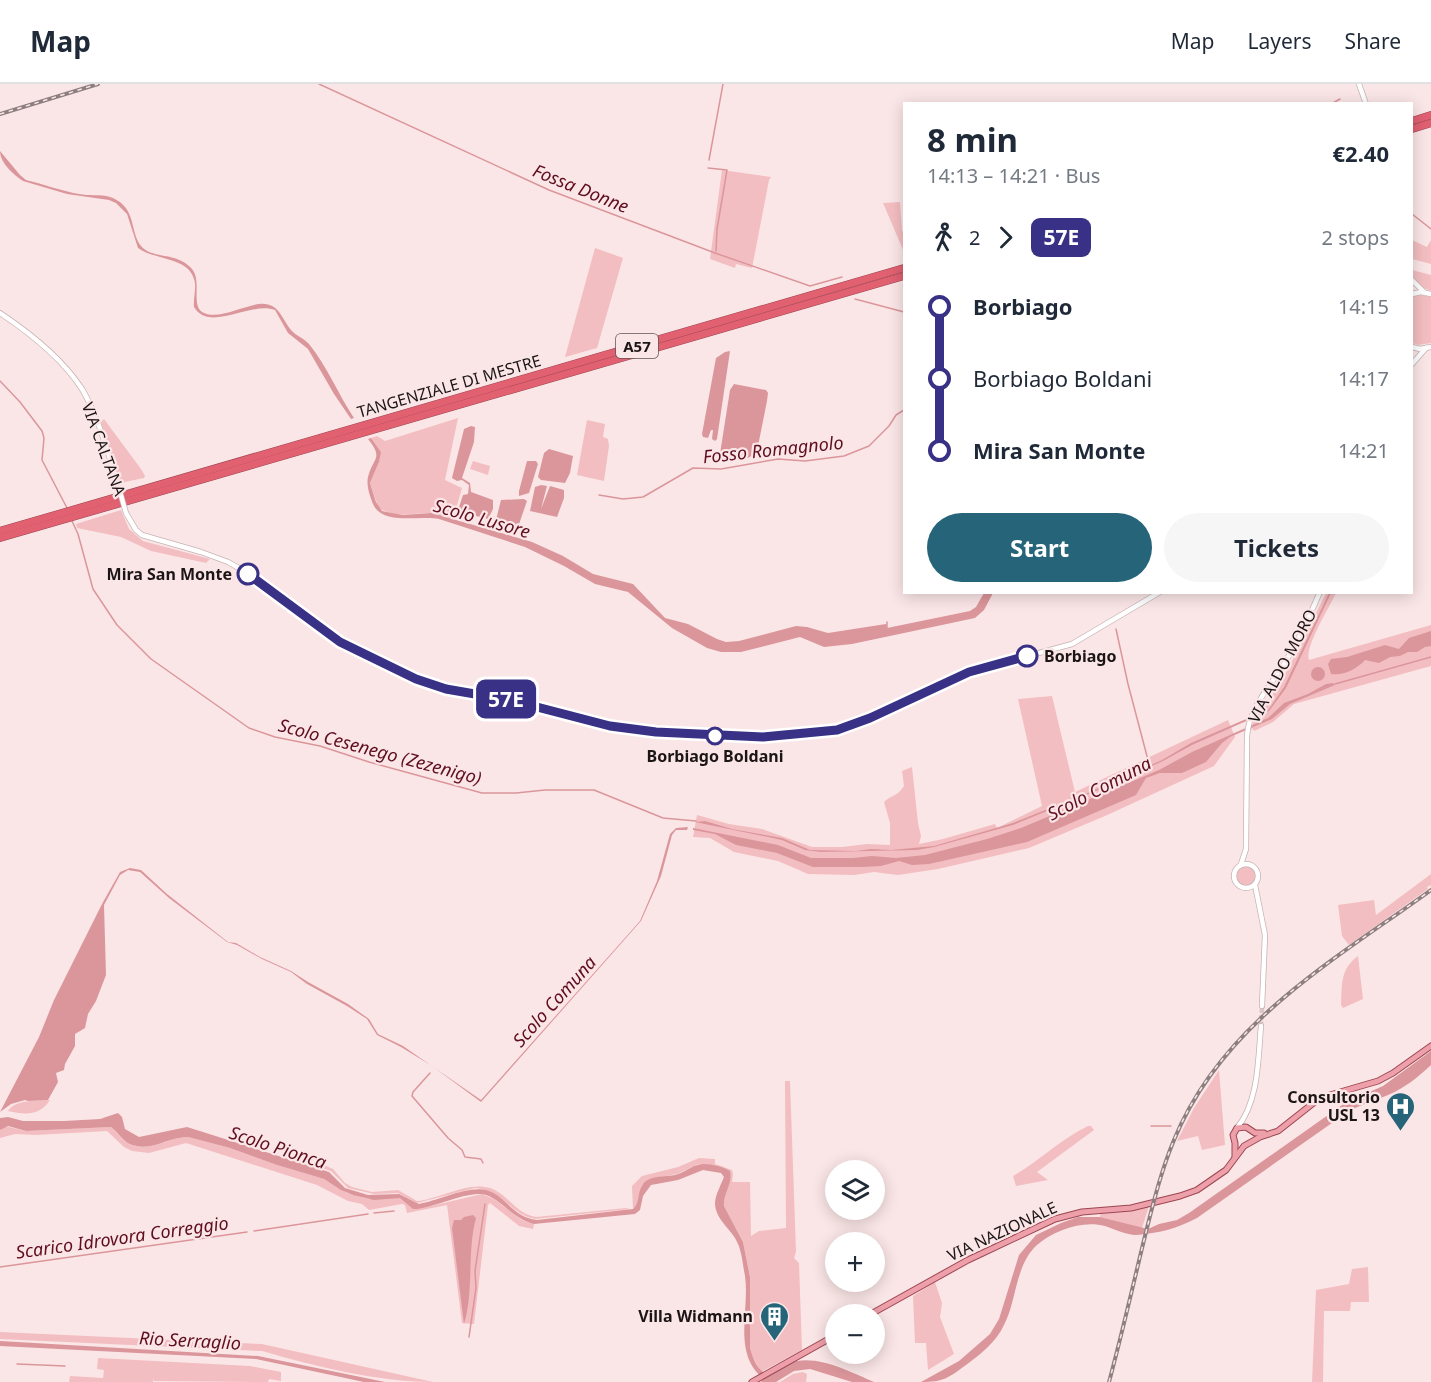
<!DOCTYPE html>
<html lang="en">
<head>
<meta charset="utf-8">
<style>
  body { margin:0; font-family:"Noto Sans",sans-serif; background:#f6f6f7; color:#1f2937; height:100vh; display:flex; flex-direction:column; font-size:22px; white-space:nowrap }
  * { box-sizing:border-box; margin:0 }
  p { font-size:20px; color:#747a83 }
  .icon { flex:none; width:33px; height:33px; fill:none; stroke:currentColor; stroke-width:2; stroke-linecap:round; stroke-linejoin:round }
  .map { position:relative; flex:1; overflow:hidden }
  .drawer { position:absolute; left:903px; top:18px; width:510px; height:492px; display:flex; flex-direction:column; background:#fff; border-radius:0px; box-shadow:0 3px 15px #0003 }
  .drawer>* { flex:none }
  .badge { padding:0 12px; border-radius:9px; font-size:21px; line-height:39px }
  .buttons { position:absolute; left:825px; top:1076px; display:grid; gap:12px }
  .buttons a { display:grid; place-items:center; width:60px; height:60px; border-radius:50%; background:#fff; box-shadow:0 3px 15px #0003; font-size:30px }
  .map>.badge { position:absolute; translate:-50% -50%; box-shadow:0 0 0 3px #fff }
  .legs { display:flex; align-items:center; gap:9px; height:66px; padding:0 24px; font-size:20px }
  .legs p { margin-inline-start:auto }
  .headline { display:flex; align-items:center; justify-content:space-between; height:102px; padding:0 24px }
  h1 { font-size:33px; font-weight:700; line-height:45px }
  .action { display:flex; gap:12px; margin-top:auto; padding:12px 24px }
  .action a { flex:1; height:69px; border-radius:36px; background:#256479; color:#fff; font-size:24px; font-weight:700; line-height:69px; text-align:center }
  .action a+a { background:#f6f6f7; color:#1f2937 }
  ul { padding:0 24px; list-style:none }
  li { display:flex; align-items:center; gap:21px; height:72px; font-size:22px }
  li i { display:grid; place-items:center; width:9px; height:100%; margin:0 8px; background:currentColor }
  li i::after { content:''; width:15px; height:15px; margin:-8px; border:4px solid; border-radius:50%; background:#fff }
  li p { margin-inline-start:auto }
  li:first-child i { background:linear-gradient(#0000 50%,currentColor 0) }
  li:last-child i { background:linear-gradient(currentColor 50%,#0000 0) }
  header { display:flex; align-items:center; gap:36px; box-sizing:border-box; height:84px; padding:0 30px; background:#fff; border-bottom:2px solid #e0e1e3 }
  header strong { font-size:28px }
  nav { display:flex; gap:33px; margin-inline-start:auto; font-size:21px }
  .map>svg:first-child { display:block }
  .green { fill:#f3bec1 }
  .water { fill:#db969b }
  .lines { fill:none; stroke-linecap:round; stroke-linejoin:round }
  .stream { stroke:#db969b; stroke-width:1.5 }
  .secondary-tunnel { stroke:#dac7c8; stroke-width:4.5; stroke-dasharray:4.5 2; stroke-linecap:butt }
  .secondary-casing { stroke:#c7b3b4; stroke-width:6 }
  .primary-casing { stroke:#9c4651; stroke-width:7 }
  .motorway-casing { stroke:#9c4651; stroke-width:8 }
  .secondary { stroke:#fff; stroke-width:4.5 }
  .primary { stroke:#eda0aa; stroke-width:5 }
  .motorway { stroke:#e16171; stroke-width:7 }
  .rail-casing { stroke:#8d7f80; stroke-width:4 }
  .rail { stroke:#fbe6e7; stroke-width:1.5; stroke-dasharray:4.5; stroke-linecap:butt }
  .secondary-bridge-casing { stroke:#c7b3b4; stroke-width:6; stroke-linecap:butt }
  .secondary-bridge { stroke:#fff; stroke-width:4.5 }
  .line-1-casing { stroke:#fff; stroke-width:14 }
  .line-1 { stroke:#393185; stroke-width:9 }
  .stop-1-dot { fill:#fff; stroke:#393185; stroke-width:3 }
  .labels { text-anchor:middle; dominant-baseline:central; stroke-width:4.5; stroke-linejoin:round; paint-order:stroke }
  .shield { fill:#fbe6e7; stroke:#5f5455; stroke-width:1.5 }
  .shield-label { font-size:15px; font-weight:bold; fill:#1c1516 }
  .street-label { font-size:16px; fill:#1c1516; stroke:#fbe6e7 }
  .stop-label { font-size:16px; font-weight:bold; fill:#1c1516; stroke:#fbe6e7; text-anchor:end }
  .poi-label { font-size:16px; font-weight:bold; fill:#1c1516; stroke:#fbe6e7; text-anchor:end }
  .water-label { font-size:18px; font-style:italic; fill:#5f0d1f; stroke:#fbe6e7 }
</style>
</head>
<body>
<header>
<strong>Map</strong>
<nav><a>Map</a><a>Layers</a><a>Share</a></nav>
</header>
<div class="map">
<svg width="1431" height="1298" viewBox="0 0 1431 1298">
  <rect width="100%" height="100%" fill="#fbe6e7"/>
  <g class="green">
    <path d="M722,86L771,93L769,96L752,184L736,180L735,184L710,175Z"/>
    <path d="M900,118L902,147L904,148V168L883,119Z"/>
    <path d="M1412,156L1427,163L1431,156V180L1412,175Z"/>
    <path d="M595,164L623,174L597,264L565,273Z"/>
    <path d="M1412,186L1431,191V207C1420,203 1412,198 1412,186Z"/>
    <path d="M1420,211L1431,213V259L1418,261L1412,259V213Z"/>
    <path d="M458,334L445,396L462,404L453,435L427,429L397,431L379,425L370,399L379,378L380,367L371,354L377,352L385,357Z"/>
    <path d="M104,335L141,385L145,392L144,394L120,399L101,338Z"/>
    <path d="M587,336L605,340L603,353L608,355L609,362L604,397L577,391Z"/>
    <path d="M473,377L490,382L488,391L470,385Z"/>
    <path d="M121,426L129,445L143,457L210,475L206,479L151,467L121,453L77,444L76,440Z"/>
    <path d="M1326,509H1336C1330,522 1304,564 1309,576L1431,541V582L1294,620L1273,638L1254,647L1253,645L1251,646L1256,629L1262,626L1288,585Z"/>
    <path d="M1052,612L1075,708L1228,636L1235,653L1214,682L1105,732L1029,764L938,785L898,791L874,788L854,791L808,790L778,777L734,768L710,754L693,753L697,731L729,740L762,745L812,763H842L867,760L890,761V739L884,718C891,711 897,713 904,702L902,687L912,683L918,739L921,752L919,760L943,755L995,740L997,744L1042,722L1018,615Z"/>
    <circle cx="1246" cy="792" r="10"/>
    <path d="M1431,790V801L1427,803L1428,805L1349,861L1342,852L1338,821L1374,816L1376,831Z"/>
    <path d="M1358,872L1363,915L1343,924L1341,921C1342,901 1340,885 1358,872Z"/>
    <path d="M1219,986L1225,1061L1202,1066L1198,1052L1177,1057L1194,1024Z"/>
    <path d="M785,997H790L796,1168L794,1174L799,1179L802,1266L761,1288L752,1272L750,1264V1193L743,1158L724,1122C723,1109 730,1102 729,1086L705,1080H699L677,1090L650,1095L642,1101L637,1122L633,1125L632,1102L642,1092L678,1083L699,1074L715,1075V1080L732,1086L733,1090L732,1098H750L751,1152L759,1147L786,1144Z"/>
    <path d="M50,1016C40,1032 25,1031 8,1027C16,1015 37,1017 50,1016Z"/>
    <path d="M5,1042L26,1047L111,1043C117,1047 119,1053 125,1057C150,1072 164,1053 188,1053L230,1064L277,1081L324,1095L347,1109L369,1115L395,1113L401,1114L411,1122L422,1124L482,1110L494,1115L522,1136L534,1140L533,1145L519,1142L490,1119L488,1121L474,1240L462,1239L447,1121L407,1129L405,1121L402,1120L369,1126L362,1120L348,1117L317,1101L186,1059L149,1069L132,1067L124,1063L107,1047L36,1051L15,1050L0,1054V1046Z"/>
    <path d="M1088,1042H1091L1094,1046L1037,1088L1048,1096L1016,1102L1013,1092C1039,1077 1061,1055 1088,1042Z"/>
    <path d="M317,1078L333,1085L345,1099L352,1103L372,1108L398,1106L417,1117C439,1115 468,1097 490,1104C508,1110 516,1130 536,1133L626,1124L630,1125L535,1135C510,1130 502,1106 475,1104L417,1119L398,1109L374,1110L348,1104L331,1087L316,1082Z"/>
    <path d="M1149,1122L1142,1144L1100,1133L1101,1129Z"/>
    <path d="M1368,1183L1369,1218H1351L1350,1227H1324L1323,1298H1312L1316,1206L1349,1200L1352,1185Z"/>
    <path d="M935,1198L942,1219L940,1233L954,1270L928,1286L926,1259H915L913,1212Z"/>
    <path d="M0,1248L262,1260L433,1298C378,1298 314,1282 262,1267L0,1255Z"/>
    <path d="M98,1274L250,1282L281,1288V1297L269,1295L268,1298L154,1297V1294L153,1298H69L70,1292L103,1294L104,1286L97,1285Z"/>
    <path d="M803,1288L807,1290L806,1298H780L793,1290Z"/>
  </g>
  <g class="water">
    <path d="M0,67L20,91L26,96C44,100 61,107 79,110C89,112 100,110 110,113C116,115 122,119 125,123C135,135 132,154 143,164C155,175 177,168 192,185C202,197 191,220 202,228C217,237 242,222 259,220C279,218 281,234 291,246C296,252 304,254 309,260C327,282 338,310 354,334L351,335L334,310L308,265L288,249L275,226C250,217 210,249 194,223C193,214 197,203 194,195C188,173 154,176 138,164L127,130L116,119L109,116L67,110L23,97C14,91 0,79 0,67Z"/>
    <path d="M730,267L717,355L715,357L712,355L713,346H711L708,354L703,353L702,350L716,274L725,268Z"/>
    <path d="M734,300L766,306L768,309L767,317L757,367C750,378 731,376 719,376L730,306Z"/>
    <path d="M471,342L475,343L474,358L462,394L470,399L471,408L493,416V425L488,435L460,428L459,423L463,411L468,410L469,401L462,396L457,397L452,394L464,345Z"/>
    <path d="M371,354L381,368L379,378L370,399L376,418L382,427L402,431L432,429L532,458L563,472L593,490L633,500L665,534L688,540L717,555L726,558L739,557L796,542L807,543L828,549L886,540L887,544L970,527L976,523L984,509H993L984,526L975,534L852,560L824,563L800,553L741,568H721L707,564L672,544L628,508L595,500L564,482L525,463L439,435C421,431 382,442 373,420C370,413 366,401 368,393C373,373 384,375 368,355Z"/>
    <path d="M549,365L573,372L570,389L565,399L541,396L538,393L544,369Z"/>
    <path d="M527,377H536L538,380L529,409L519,412V407Z"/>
    <path d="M541,401L547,402L541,425L550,402L564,406V414L557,433L530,427L535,403Z"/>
    <path d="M524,415L527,417L518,443L496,436L501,416Z"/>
    <path d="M1329,509H1331L1286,604L1269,627L1192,661L1163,677L1091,709L1013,741L934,763L917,766L821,768L805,766L782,756L695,738L705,737L732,745L782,754L810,766L856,767L871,765L891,766L934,762L1013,739L1090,708L1162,676L1191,659L1269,625L1284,603Z"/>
    <path d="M1431,547V562L1425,563L1417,568H1408L1400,572L1390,573L1379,579L1365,576C1357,585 1343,592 1331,590L1328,580L1331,575L1347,573L1385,561L1399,565L1409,554Z"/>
    <circle cx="1318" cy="590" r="7"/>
    <path d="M1333,599L1335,601L1290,620L1272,635L1230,653L1222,659L1206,678L1182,689H1160L1146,694L1136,711L1027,758L929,780L912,781L899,777L881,782L862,783H813L777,769L736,761L715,750L693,746V744L778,761L811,774H853L872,772L896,774L925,771L987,755L1021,744L1159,686L1192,668L1268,634L1284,619L1308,610L1326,600Z"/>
    <path d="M688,743L687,746H676L672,751L661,792L641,837L481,1018L432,982L401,963L377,951L367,935L347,922L307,900L291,888L262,875L237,861L227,858L169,814L140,788L128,786L120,791L104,821L106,891L96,917L88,930L85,944L75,950V962L65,980L64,986L56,989L58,998L48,1016L28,1017L25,1016L11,1020L0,1028L39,953L54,916L102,820L120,788L130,784L141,786L167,810L228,858L236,859L260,873L291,887L308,898L348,920L369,935L378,950L403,962L481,1016L640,837L657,797L670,750L676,744Z"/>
    <path d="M1431,967V981C1418,993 1405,1004 1388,1011C1375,1017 1362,1020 1349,1027L1197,1134C1176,1145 1159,1149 1136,1151C1127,1151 1114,1145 1105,1142C1083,1136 1054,1146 1037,1161C1015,1181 1017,1216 1004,1241C996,1258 981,1270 966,1281C948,1294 944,1298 921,1298L959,1277L990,1250L999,1235L1019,1171L1036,1151L1061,1139L1078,1133H1100L1148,1145L1159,1140L1177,1136L1189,1129L1345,1019L1383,1002Z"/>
    <path d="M118,1029L122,1033L125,1045L139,1053L187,1043L329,1088L345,1104L368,1111L399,1110L419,1120C438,1117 470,1100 489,1107C506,1113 514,1134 537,1136L633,1125C640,1120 637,1108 643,1100C651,1090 667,1094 678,1090C687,1087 694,1080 704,1080C712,1080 724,1083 730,1087C733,1100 723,1109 724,1122L743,1158L750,1193V1264C753,1275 757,1286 768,1291C776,1286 788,1278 797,1277C823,1273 850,1288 874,1298H852L810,1285L794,1287L776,1298H761L763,1294C732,1269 750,1226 745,1192C743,1182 742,1169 738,1160C733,1146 716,1137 715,1120C715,1111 721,1101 724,1093L721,1089L703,1086L678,1096L651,1101L643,1112L640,1126L635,1130L534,1140C512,1134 503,1117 486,1111C469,1105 433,1125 413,1125L400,1114L374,1116L353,1111L341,1106L324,1095L277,1081L230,1064L188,1053C166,1053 150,1070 128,1059C121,1055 118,1048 111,1043L26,1047L8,1042L0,1046V1034L8,1033L23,1037H64L100,1035Z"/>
    <path d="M473,1131L476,1134C467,1167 474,1208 464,1240L452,1144L454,1136H461L464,1133Z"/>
    <path d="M0,1257L258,1272L385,1298H364L256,1275L0,1262Z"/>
  </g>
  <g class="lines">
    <g class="stream">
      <path d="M319,0L549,106L715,169L810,202L842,193"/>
      <path d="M1331,20L1340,15"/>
      <path d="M709,76L723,0"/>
      <path d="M708,84L727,86L717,145L716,167"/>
      <path d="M1412,130L1431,145"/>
      <path d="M855,215L904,228"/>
      <path d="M0,297L20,318L42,347L44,354L42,376L67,424"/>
      <path d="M599,411L623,415L643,413L693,384L721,385L778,375L805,377L844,372L869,362L889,342L896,331L904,326"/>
      <path d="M72,437L78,450L93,505L117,541L151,575L249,644L275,653L320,662L369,678L482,709H516L545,706H594L663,734L696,737"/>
      <path d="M887,538V546"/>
      <path d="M1116,545L1128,600L1148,676"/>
      <path d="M1335,600L1431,573"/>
      <path d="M430,989L413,1008L412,1012L448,1054L462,1066L465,1073L481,1075L483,1079"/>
      <path d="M1151,1042H1171"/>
      <path d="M374,1129L394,1127"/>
      <path d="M254,1147L368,1130"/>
      <path d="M0,1183L247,1148"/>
      <path d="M469,1253L476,1204L475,1187L485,1120"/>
      <path d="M17,1280L65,1282"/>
    </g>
    <path class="secondary-tunnel" d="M1261,942L1262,922"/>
    <defs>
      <g id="secondary">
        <path d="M1359,0L1366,20"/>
        <path d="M1412,196L1425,209"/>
        <path d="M1412,210L1421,208L1431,210"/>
        <path d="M0,229C30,249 62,274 82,305C99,334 108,369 118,401"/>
        <path d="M1412,263L1420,265L1431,263"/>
        <path d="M1412,280L1426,264"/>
        <path d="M126,429L136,446L142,451L201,468L228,478L244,487L340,558L429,600L461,608L510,616L626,645L674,650L763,653L837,646L860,638L969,588L1072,560L1160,508"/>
        <circle cx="1246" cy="792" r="12"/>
        <path d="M1241,780L1246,765L1247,652C1249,622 1273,600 1287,575C1300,554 1310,531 1320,508"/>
        <path d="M1255,801L1265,851L1262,922"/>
        <path d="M1237,1044C1259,1017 1258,975 1261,942"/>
      </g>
      <g id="primary">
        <path d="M1235,1073V1059L1233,1051L1237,1044L1246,1043L1255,1049H1264"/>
        <path d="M871,1230L968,1176L1055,1135L1082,1128L1131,1124L1180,1112L1197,1106L1226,1086L1244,1062L1260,1053L1278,1047L1316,1017L1330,1011L1378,997L1393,989L1431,962"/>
        <path d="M752,1298L836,1251"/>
      </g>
      <g id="motorway">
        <path d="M1412,37L1431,31"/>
        <path d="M1412,45L1431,39"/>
        <path d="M0,447L904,184"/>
        <path d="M0,454L904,192"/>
      </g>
    </defs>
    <use href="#secondary" class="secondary-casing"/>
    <use href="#primary" class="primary-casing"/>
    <use href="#motorway" class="motorway-casing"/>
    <use href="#secondary" class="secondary"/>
    <use href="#primary" class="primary"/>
    <use href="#motorway" class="motorway"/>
    <defs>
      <g id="rail">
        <path d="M0,30L98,0"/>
        <path d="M1109,1298C1122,1250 1133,1201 1145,1152C1153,1120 1161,1087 1174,1056C1222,939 1333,877 1431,806"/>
      </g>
    </defs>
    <use href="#rail" class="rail-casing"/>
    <use href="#rail" class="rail"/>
    <defs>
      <path id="secondary-bridge" d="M118,401L126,429"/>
    </defs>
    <use href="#secondary-bridge" class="secondary-bridge-casing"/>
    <use href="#secondary-bridge" class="secondary-bridge"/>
  </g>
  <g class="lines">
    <defs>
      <path id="line-1" d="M248,490L340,558L416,595L446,605L510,616L610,642L656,648L763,653L837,646L870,634L969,588L1027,572"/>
    </defs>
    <use href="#line-1" class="line-1-casing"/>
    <use href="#line-1" class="line-1"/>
  </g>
  <defs>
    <symbol id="hospital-pin" viewBox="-11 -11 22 30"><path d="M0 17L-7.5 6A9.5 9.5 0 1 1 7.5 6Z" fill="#256479" stroke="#fbe6e7"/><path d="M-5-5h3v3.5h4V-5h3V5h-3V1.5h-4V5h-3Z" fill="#fff"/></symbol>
    <symbol id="building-pin" viewBox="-11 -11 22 30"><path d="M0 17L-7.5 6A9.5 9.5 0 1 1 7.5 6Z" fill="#256479" stroke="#fbe6e7"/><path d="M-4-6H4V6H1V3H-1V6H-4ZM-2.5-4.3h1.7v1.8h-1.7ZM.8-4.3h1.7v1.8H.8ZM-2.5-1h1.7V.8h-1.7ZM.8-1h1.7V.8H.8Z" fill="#fff"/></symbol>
  </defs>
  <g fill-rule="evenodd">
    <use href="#hospital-pin" x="1384" y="1006" width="33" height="45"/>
    <use href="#building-pin" x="758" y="1216" width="33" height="45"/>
  </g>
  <g class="stop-1-dot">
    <circle cx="248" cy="490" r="10"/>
    <circle cx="1027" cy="572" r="10"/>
    <circle cx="715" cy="652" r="8"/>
  </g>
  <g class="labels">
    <rect class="shield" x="616" y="250" width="42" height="24" rx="4.5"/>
    <g class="shield-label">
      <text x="637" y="262">A57</text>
    </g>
    <g class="street-label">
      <text transform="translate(449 302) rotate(-16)">TANGENZIALE DI MESTRE</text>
      <text transform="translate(104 365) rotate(70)">VIA CALTANA</text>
      <text transform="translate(1282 582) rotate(-62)">VIA ALDO MORO</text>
      <text transform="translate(1002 1147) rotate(-25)">VIA NAZIONALE</text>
    </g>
    <g class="stop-label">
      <text x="232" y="490">Mira San Monte</text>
      <text x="1044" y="572" text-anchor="start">Borbiago</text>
      <text x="715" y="672" text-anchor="middle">Borbiago Boldani</text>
    </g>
    <g class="poi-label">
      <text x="1380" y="1013">Consultorio<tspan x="1380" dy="18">USL 13</tspan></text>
      <text x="753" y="1232">Villa Widmann</text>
    </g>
    <g class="water-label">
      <text transform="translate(581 104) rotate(22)">Fossa Donne</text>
      <text transform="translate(773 365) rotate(-6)">Fosso Romagnolo</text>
      <text transform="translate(482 434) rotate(16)">Scolo Lusore</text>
      <text transform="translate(380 667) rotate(15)">Scolo Cesenego (Zezenigo)</text>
      <text transform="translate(1099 704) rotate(-28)">Scolo Comuna</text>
      <text transform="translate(554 917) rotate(-48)">Scolo Comuna</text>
      <text transform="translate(278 1063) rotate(18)">Scolo Pionca</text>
      <text transform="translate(122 1153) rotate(-8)">Scarico Idrovora Correggio</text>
      <text transform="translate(190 1256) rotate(3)">Rio Serraglio</text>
    </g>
  </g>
</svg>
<div class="buttons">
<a><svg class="icon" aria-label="layers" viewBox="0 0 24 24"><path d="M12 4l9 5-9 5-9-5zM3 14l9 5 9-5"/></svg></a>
<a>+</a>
<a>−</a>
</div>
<b class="badge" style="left:506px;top:615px;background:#393185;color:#fff">57E</b>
<section class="drawer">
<div class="headline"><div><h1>8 min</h1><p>14:13 – 14:21 · Bus</p></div><b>€2.40</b></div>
<div class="legs"><svg class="icon" aria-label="walk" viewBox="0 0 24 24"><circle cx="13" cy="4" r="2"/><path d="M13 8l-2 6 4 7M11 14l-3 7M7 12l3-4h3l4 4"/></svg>2<svg class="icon" aria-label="forward" viewBox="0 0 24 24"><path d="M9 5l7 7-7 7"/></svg><b class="badge" style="background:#393185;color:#fff">57E</b><p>2 stops</p></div>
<ul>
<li><i style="color:#393185"></i><b>Borbiago</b><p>14:15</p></li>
<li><i style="color:#393185"></i><span>Borbiago Boldani</span><p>14:17</p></li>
<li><i style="color:#393185"></i><b>Mira San Monte</b><p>14:21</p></li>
</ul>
<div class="action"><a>Start</a><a>Tickets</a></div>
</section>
</div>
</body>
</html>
